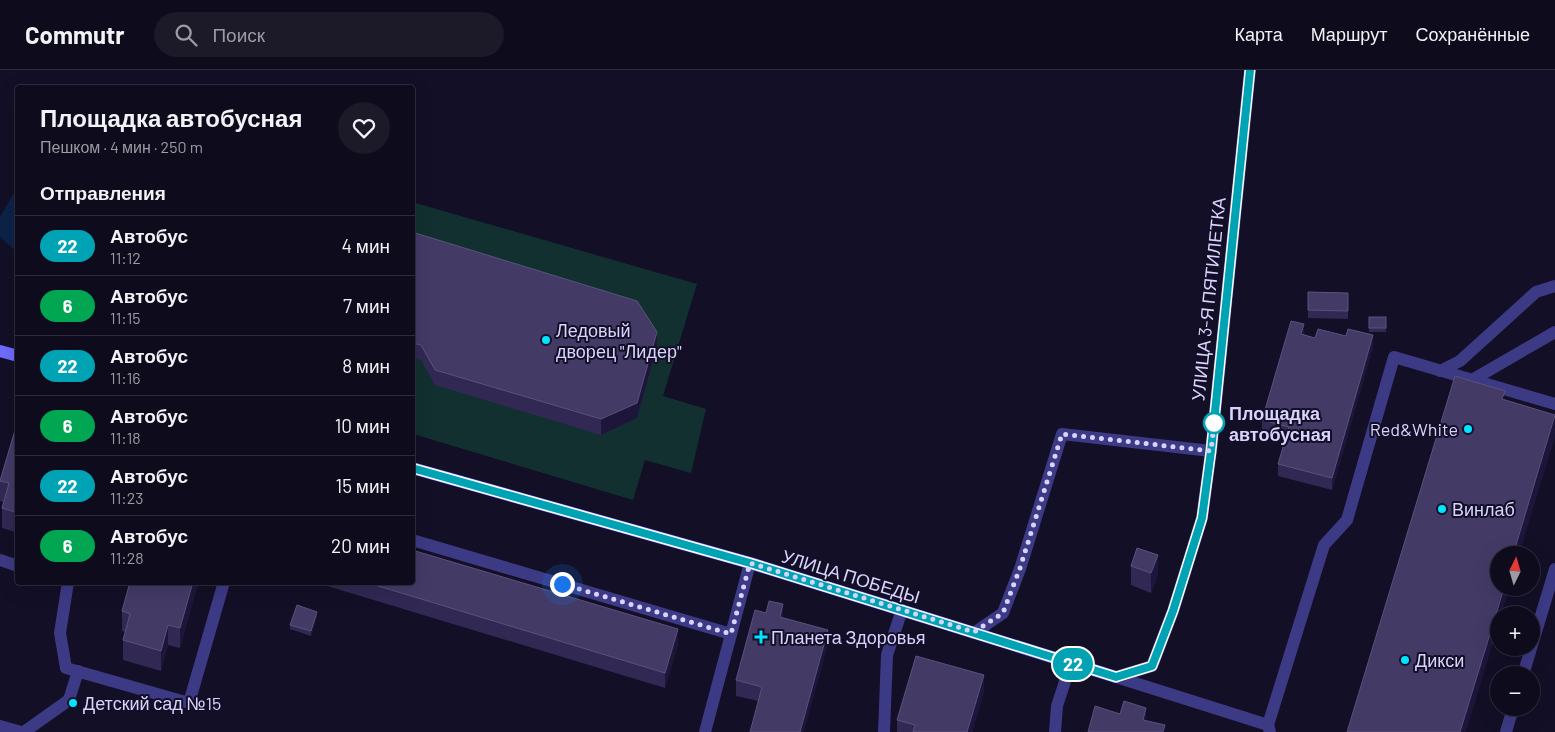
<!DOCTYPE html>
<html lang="ru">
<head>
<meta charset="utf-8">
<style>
  body { margin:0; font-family:Barlow,sans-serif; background:#1c1929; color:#f1f3f6; height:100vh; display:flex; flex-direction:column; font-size:19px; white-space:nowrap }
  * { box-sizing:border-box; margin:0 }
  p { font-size:16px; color:#9b9ba3 }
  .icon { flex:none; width:28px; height:28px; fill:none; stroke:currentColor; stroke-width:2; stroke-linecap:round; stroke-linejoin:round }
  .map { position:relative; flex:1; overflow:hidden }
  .panel { position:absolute; left:15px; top:15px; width:400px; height:500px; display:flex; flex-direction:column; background:#0e0b1c; border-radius:5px; box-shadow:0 5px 20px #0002,0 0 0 1px #2e2b3b }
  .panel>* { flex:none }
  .badge { padding:0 10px; border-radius:16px; font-size:18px; line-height:32px }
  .needle { width:32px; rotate:5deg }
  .buttons { position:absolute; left:1490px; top:476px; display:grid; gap:10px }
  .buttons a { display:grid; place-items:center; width:50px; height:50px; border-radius:50%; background:#0e0b1c; box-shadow:0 5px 20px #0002,0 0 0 1px #2e2b3b; font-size:25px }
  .you { position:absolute; width:25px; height:25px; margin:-12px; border:4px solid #fff; border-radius:50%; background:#1a73e8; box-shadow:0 0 0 8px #1a73e833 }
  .map>.badge { position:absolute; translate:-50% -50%; box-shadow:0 0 0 2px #fff }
  h2 { padding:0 25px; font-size:19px; line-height:45px }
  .round { display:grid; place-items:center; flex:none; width:52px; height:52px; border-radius:26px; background:#1c1929 }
  .head { display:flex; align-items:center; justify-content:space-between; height:85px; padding:0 25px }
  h1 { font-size:24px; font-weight:700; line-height:38px }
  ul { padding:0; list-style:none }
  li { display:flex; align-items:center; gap:15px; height:60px; padding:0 25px; border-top:1px solid #2e2b3b }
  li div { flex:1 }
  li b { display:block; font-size:19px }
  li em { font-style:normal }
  li .badge { min-width:55px; font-weight:700; text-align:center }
  header { display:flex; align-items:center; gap:30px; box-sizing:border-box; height:70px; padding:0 25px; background:#0e0b1c; border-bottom:1px solid #2e2b3b }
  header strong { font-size:24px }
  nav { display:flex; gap:28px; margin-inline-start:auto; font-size:18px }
  .search { width:350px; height:45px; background:#1c1929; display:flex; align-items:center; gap:12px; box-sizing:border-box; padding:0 18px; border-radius:28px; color:#9b9ba3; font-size:19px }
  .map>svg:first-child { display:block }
  .green { fill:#12302f }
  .water { fill:#0c2248 }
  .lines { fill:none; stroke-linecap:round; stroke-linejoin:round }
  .lane { stroke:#3d3a85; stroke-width:12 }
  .street { stroke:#3d3a85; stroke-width:12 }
  .secondary { stroke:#6f6bff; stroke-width:12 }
  .wall { fill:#312854 }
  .shaded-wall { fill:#1d163a }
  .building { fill:#433a66; stroke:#5a527e }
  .line-casing { stroke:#fff; stroke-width:11 }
  .line { stroke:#00a3b4; stroke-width:8 }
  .walk { stroke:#d9d4ff; stroke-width:5; stroke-dasharray:0 9 }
  .poi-dot { fill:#00e5ff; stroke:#130f26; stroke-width:2 }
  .stop-dot { fill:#fff; stroke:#00a3b4; stroke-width:2.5 }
  .labels { text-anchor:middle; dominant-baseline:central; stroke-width:4; stroke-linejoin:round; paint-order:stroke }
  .street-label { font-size:18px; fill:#d9d4ff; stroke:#130f26 }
  .poi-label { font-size:18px; fill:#d9d4ff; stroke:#130f26; text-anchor:start }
  .stop-label { font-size:18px; font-weight:bold; fill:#d9d4ff; stroke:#130f26; text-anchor:start }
</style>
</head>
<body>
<header>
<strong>Commutr</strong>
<div class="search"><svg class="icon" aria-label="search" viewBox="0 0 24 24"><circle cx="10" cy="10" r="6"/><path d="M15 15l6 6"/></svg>Поиск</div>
<nav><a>Карта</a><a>Маршрут</a><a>Сохранённые</a></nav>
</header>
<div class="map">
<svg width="1555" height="662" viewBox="0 0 1555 662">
  <rect width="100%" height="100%" fill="#130f26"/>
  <path class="green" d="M412,132L697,214L663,326L706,339L691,403L645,390L633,430L413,364Z"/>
  <path class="water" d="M17,92V182L0,167V147L14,123Z"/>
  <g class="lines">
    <g class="lane">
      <path d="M1440,301L1460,291L1536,222L1555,216"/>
      <path d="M1472,310L1555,262"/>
      <path d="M412,470L731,564"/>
      <path d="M0,490L18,496"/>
      <path d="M68,512L60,563L66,598L189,633L224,512"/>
      <path d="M974,563L1003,543L1020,499L1062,364L1211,381"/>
      <path d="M1523,605L1555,499"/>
      <path d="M1268,655L1324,475L1347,450L1394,287L1555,334"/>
      <path d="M0,656L21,662"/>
      <path d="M24,662L69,630L78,601"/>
      <path d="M705,662L750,493"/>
      <path d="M884,662L887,585L902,540"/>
      <path d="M1055,662L1057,636L1071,593"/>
      <path d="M1506,662L1513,638"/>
    </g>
    <g class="street">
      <path d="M1116,607L1152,596L1173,541L1202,448L1211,381L1250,0"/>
      <path d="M1116,607L1268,655L1270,662"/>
    </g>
    <g class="secondary">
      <path d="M0,281L18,286"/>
      <path d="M412,398L750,493L1116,607"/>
    </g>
  </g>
  <g class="wall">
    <path d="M412,162L657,277L637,348L601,365L435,315L421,290L412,288Z"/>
    <path d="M1308,222L1348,223V249L1308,248Z"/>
    <rect x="1369" y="247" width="17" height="15"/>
    <path d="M1304,265L1315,268L1373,277L1332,420L1278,406V394L1286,369L1262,362V350Z"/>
    <path d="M18,350V463L2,458V438L3,432L0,431V409Z"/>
    <path d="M1131,496L1158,505L1151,523L1131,515Z"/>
    <path d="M198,512L180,578L168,575L161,601L123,590V570L125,562L122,561V541Z"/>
    <path d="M314,512H412L678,574L665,618Z"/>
    <path d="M317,546L311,566L290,559V555Z"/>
    <path d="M783,548L828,575L758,631L736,626V610Z"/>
    <path d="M984,621L972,662H897V650Z"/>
  </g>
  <g class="shaded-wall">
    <path d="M1304,254V266L1301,264Z"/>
    <path d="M657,262V277L637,348L601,365V349Z"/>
    <path d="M1373,265V277L1332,420V408Z"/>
    <path d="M1555,348V367L1519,485H1513Z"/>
    <path d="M1158,485V505L1151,523V503Z"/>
    <path d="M193,512H198V514L180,578V558Z"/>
    <path d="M1504,518H1510L1501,545H1499V553L1466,662H1460Z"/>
    <path d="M783,534V549L780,547Z"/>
    <path d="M317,542V546L311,566V561Z"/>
    <path d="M168,555V575L161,601V581Z"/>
    <path d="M678,559V574L665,618V603Z"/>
    <path d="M828,560V575L804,662H800Z"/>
    <path d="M984,605V621L972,662H967Z"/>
    <path d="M1146,638V653L1143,650Z"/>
  </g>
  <g class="building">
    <path d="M412,162L637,231L657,262L637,333L601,349L435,300L421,275L412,273Z"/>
    <path d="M1308,222L1348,223V241L1308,240Z"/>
    <rect x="1369" y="247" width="17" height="11"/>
    <path d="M1291,251L1304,254L1301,264L1315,268L1318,259L1346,266L1348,259L1373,265L1332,408L1278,394L1289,357L1262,350Z"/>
    <path d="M1455,306L1505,321L1502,329L1555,345L1513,485H1499V518H1504L1460,662H1347Z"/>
    <path d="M18,350V443L2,438L9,413L0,411Z"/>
    <path d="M1137,478L1158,485L1151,503L1131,496Z"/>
    <path d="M412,480L678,559L665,603L365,512H412Z"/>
    <path d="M130,512H193L180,558L168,555L161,581L123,570L130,544L122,541Z"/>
    <path d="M769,531L783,534L780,547L828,560L800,662H750L762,617L736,610L755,540L766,543Z"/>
    <path d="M297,535L317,542L311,561L290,555Z"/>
    <path d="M916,586L984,605L967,662H913L915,655L897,650Z"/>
    <path d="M1124,631L1146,638L1143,650L1165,655L1163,662H1088L1095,636L1120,644Z"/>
  </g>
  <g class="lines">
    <defs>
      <path id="line" d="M412,398L750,493L1116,607L1152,596L1173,541L1202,448L1211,381L1250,0"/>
    </defs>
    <use href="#line" class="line-casing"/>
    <use href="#line" class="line"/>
    <path class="walk" d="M562,514L731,564L750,493L974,562L1003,543L1020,498L1062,364L1211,381L1215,345L1214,353"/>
  </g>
  <g class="poi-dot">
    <circle cx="546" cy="270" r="5"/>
    <circle cx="1468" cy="359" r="5"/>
    <circle cx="1442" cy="439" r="5"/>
    <path d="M758.5 559.5h5v5h5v5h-5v5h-5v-5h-5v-5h5z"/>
    <circle cx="1405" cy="590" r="5"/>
    <circle cx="73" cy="633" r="5"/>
  </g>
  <circle class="stop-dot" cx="1214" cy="353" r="10"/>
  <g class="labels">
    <g class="street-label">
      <text transform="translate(1208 229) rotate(-84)">УЛИЦА 3-Я ПЯТИЛЕТКА</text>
      <text transform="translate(851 506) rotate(17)">УЛИЦА ПОБЕДЫ</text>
    </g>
    <g class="poi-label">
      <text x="556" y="260">Ледовый<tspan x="556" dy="21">дворец "Лидер"</tspan></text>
      <text x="1458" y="359" text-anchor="end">Red&amp;White</text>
      <text x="1452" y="439">Винлаб</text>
      <text x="771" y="567">Планета Здоровья</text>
      <text x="1415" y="590">Дикси</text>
      <text x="83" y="633">Детский сад №15</text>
    </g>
    <g class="stop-label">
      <text x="1229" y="343">Площадка<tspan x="1229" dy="21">автобусная</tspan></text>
    </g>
  </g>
</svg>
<div class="buttons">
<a><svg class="needle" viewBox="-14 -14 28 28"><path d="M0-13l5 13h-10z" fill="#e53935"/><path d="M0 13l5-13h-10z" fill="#9b9ba3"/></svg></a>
<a>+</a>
<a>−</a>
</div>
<div class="you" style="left:562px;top:514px"></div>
<b class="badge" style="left:1073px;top:594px;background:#00a3b4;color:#fff">22</b>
<section class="panel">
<div class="head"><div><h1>Площадка автобусная</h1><p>Пешком · 4 мин · 250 m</p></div><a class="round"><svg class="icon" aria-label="heart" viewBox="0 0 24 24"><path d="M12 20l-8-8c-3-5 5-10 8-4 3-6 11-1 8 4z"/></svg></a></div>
<h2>Отправления</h2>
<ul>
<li><span class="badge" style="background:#00a3b4;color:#fff">22</span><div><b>Автобус</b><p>11:12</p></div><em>4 мин</em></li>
<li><span class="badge" style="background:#00a651;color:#fff">6</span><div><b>Автобус</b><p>11:15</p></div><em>7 мин</em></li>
<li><span class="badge" style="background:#00a3b4;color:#fff">22</span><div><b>Автобус</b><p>11:16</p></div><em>8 мин</em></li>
<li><span class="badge" style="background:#00a651;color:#fff">6</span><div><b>Автобус</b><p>11:18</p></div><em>10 мин</em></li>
<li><span class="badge" style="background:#00a3b4;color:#fff">22</span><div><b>Автобус</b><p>11:23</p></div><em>15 мин</em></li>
<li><span class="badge" style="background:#00a651;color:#fff">6</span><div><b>Автобус</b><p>11:28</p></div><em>20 мин</em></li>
</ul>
</section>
</div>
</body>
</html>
